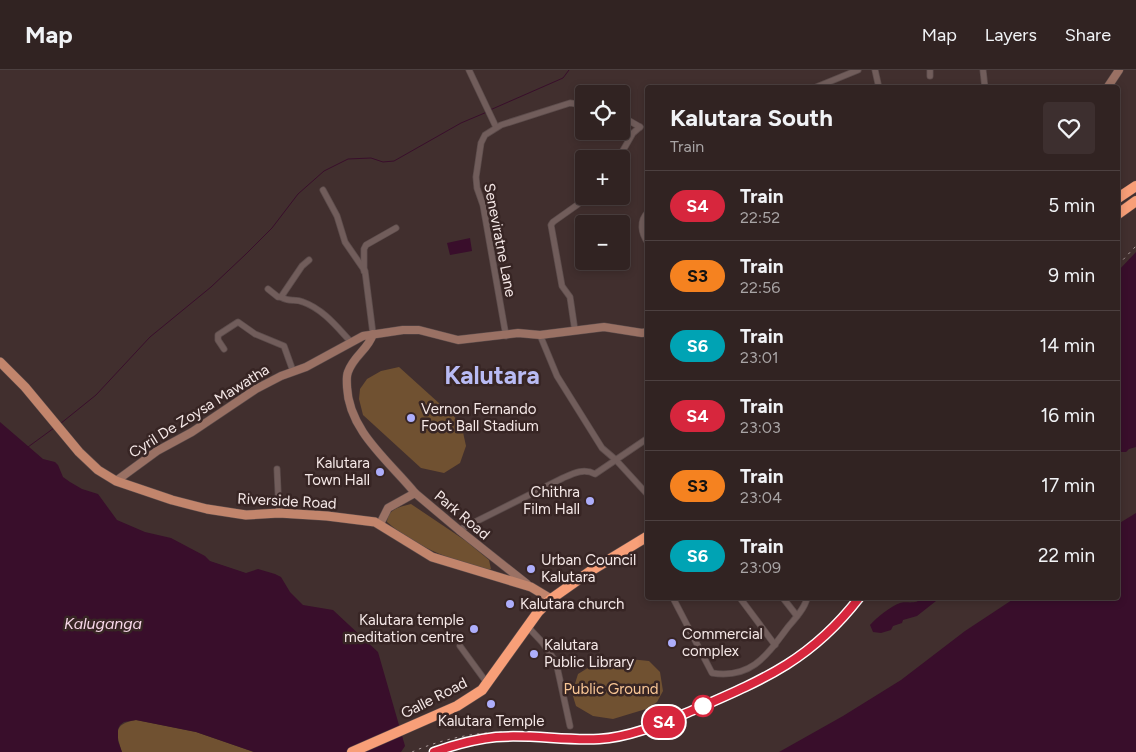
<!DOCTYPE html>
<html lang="en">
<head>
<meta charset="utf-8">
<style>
  body { margin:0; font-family:Figtree,sans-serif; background:#3d2f2f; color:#f1f3f6; height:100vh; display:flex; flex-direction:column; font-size:19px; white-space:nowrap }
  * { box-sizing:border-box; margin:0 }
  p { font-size:16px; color:#a8a4a5 }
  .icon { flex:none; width:28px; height:28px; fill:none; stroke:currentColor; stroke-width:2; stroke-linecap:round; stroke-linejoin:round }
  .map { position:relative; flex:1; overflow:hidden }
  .drawer { position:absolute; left:645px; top:15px; width:475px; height:515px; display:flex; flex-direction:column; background:#312322; border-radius:5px; box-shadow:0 2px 8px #0003,0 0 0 1px #4c4040 }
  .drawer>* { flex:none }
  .badge { padding:0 10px; border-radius:16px; font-size:18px; line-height:32px }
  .buttons { position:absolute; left:575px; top:15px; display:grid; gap:10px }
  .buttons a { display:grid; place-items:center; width:55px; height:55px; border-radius:5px; background:#312322; box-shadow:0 2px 8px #0003,0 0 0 1px #4c4040; font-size:25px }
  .map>.badge { position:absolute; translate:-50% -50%; box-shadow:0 0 0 2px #fff }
  .round { display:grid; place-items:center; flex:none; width:52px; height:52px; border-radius:5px; background:#3d2f2f }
  .headline { display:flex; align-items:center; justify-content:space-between; height:85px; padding:0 25px }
  h1 { font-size:24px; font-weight:700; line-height:38px }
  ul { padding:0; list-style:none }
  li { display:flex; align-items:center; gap:15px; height:70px; padding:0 25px; border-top:1px solid #4c4040 }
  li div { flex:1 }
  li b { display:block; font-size:19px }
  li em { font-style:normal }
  li .badge { min-width:55px; font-weight:700; text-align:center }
  header { display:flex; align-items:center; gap:30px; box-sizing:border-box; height:70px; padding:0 25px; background:#312322; border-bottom:1px solid #4c4040 }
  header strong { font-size:24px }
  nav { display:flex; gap:28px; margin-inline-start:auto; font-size:18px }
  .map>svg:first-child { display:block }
  .green { fill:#705131 }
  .water { fill:#390e2b }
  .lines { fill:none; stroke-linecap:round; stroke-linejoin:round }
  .stream { stroke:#390e2b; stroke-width:1 }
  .street-casing { stroke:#5d4d4c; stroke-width:7 }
  .secondary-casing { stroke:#5d4d4c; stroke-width:9 }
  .primary-casing { stroke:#5d4d4c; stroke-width:10 }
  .highway-casing { stroke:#5d4d4c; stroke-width:11 }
  .street { stroke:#715d5b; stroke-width:5.5 }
  .secondary { stroke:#9a7164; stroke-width:8 }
  .primary { stroke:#c2856c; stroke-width:9 }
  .highway { stroke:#f89f78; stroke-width:10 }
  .rail { stroke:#aa9b9a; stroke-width:1; stroke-dasharray:2.5 5; stroke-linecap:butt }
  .line-casing { stroke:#fff; stroke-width:11 }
  .line { stroke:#d7263d; stroke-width:8 }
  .poi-dot { fill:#adaefb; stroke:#372524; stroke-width:2 }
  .stop-dot { fill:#fff; stroke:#d7263d; stroke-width:2.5 }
  .labels { text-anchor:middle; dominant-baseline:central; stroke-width:5; stroke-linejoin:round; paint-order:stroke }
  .street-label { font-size:15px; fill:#f5e8e7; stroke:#372524 }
  .poi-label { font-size:15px; fill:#f5e8e7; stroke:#372524; text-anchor:start }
  .park-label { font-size:15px; fill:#fac796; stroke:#372524 }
  .water-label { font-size:16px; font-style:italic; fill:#f8d7e9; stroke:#372524 }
  .town-label { font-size:25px; font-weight:bold; fill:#b9bbf4; stroke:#372524 }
</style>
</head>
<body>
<header>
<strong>Map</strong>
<nav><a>Map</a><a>Layers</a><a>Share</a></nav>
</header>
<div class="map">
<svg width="1136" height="682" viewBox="0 0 1136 682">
  <rect width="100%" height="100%" fill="#412f2e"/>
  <g class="green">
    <path d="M399,297L461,353L466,376L460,393L444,403L421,398L363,345L359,329L360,319L367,309L381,301Z"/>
    <path d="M411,434L466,471L489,490L491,499L483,501C449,488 414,476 387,452C388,439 399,437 411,434Z"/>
    <path d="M620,588L649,591L660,602L663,621L657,632L646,639L613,649L593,646L576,636L572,623L578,604L591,596Z"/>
    <path d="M136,650L196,662L254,682H122C116,663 113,654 136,650Z"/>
  </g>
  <g class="water">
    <path d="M470,168L472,181L450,185L447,173Z"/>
    <path d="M1136,182V377L1129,379L1126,382H1118V201Z"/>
    <path d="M0,352L43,389L55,392L58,395L63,407L70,412L82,419L98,424L117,450L145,462L171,468L205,486L210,491L246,503L258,499L275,504L281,507L290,522L303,535L333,540L378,582L405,676L401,682H254L196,662L136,650L124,652L120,655L118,659V671L122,682H0Z"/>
    <path d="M1136,443V682H779L843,646L901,610L965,561L1015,528H1118V454Z"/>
    <path d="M922,528L935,529L936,531L917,546L903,550L902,553L893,556L891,560L881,563L873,562L870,555C876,548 891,536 900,533C908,531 916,535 922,528Z"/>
  </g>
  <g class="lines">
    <g class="stream">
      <path d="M490,40L563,8L569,0"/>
      <path d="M60,354L96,325L150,267L211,217L246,184L272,158L298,124L324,101L348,89L371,88L383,92L394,91L461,53L487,42"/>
      <path d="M28,377L54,358"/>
    </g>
    <defs>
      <g id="street">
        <path d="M469,0L496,57"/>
        <path d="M875,0L879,18"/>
        <path d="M930,0V6"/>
        <path d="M983,0L985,18"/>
        <path d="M814,18L858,0"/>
        <path d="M621,46L640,57"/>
        <path d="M618,89L633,63L640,57"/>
        <path d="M323,120L337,146L345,172L365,201L373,264"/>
        <path d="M648,142C639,151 641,163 648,173"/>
        <path d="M364,201V179L366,175L396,158"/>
        <path d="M268,219L278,227H281L302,196L309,190"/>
        <path d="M281,227C290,233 294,228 303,232C323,239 337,257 351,272"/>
        <path d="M575,261L570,227L562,216L551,155L553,152L577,135L587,126"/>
        <path d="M540,265L557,306L602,378L616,390L648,425"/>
        <path d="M506,266L483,135L477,118L476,107L481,73L485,65L501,55L570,33L584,35"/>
        <path d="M224,279L218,270V265L238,252L255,264L284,276L293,301"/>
        <path d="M277,399L279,443"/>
        <path d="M459,460L563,408C574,403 584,398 595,404L648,368"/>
        <path d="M673,528L712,603C752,609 767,585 788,557C795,549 805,538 807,528"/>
        <path d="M740,528L775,575"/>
        <path d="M783,528L797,546"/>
        <path d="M527,556L542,572L556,592L570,656"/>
        <path d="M460,576L487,613"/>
      </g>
      <g id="secondary">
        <path d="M1107,18L1119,0"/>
        <path d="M373,264C368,280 354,285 348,302C346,307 347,312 347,317C349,361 389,391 415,423"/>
        <path d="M116,411L157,381L192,362L256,319L281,306L306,297L363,266L403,260H419L458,270L518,263L540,265L604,257L642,263L648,262"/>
        <path d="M380,454L388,438L415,423L459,460L527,514"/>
      </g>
      <path id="primary" d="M0,292L25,317L79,382L98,400L116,411L172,430L207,439L246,445L279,443L327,446L375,452L432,487L531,517L551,529"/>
      <g id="highway">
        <path d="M1118,128L1136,116"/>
        <path d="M1118,144L1136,131"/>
        <path d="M352,682L457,636L482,620L538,542L551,529L592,500L648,466"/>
      </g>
    </defs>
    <use href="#street" class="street-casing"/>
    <use href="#secondary" class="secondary-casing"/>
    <use href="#primary" class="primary-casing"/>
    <use href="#highway" class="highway-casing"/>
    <use href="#street" class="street"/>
    <use href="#secondary" class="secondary"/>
    <use href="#primary" class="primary"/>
    <use href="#highway" class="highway"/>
    <g class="rail">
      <path d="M1118,195L1136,176"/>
      <path d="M412,682C444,668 480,661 515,662C543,663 571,668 599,666C632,663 663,650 693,637C754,611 814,582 855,528"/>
      <path d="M434,682L462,673"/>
    </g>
  </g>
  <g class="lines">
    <defs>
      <path id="line" d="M434,682C454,675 475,669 496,667C530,664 565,671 599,669C633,667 664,652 696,639C765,609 812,589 859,528"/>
    </defs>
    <use href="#line" class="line-casing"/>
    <use href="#line" class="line"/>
  </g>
  <g class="poi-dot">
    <circle cx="411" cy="348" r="5"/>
    <circle cx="380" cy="402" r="5"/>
    <circle cx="590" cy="431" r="5"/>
    <circle cx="531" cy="499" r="5"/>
    <circle cx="510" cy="534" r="5"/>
    <circle cx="474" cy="559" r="5"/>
    <circle cx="672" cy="573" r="5"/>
    <circle cx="534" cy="584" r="5"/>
    <circle cx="491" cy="634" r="5"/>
  </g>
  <circle class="stop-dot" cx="703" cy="636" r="10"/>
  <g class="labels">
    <g class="street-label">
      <text transform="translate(500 170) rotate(79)">Seneviratne Lane</text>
      <text transform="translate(199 341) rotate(-32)">Cyril De Zoysa Mawatha</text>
      <text transform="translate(287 431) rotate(3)">Riverside Road</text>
      <text transform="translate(462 445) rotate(40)">Park Road</text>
      <text transform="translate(434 628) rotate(-27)">Galle Road</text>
    </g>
    <g class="poi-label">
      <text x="421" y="339">Vernon Fernando<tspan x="421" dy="17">Foot Ball Stadium</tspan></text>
      <text x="370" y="393" text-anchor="end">Kalutara<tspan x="370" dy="17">Town Hall</tspan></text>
      <text x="580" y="422" text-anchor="end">Chithra<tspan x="580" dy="17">Film Hall</tspan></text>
      <text x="541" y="490">Urban Council<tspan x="541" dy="17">Kalutara</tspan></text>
      <text x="520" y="534">Kalutara church</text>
      <text x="464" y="550" text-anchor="end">Kalutara temple<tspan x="464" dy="17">meditation centre</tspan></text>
      <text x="682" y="564">Commercial<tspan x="682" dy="17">complex</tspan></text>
      <text x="544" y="575">Kalutara<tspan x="544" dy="17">Public Library</tspan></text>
      <text x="491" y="651" text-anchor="middle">Kalutara Temple</text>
    </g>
    <g class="park-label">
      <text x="611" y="619">Public Ground</text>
    </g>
    <g class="water-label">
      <text x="103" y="553">Kaluganga</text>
    </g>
    <g class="town-label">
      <text x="492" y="305">Kalutara</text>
    </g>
  </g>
</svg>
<div class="buttons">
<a><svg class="icon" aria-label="locate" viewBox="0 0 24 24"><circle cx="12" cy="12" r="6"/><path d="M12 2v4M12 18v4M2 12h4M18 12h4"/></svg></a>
<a>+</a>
<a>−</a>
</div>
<b class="badge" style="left:664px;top:652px;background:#d7263d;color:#fff">S4</b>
<section class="drawer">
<div class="headline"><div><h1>Kalutara South</h1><p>Train</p></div><a class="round"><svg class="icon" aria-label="heart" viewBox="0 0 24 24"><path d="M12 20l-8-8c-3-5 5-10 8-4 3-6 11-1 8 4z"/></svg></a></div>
<ul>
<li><span class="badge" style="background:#d7263d;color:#fff">S4</span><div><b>Train</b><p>22:52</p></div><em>5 min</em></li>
<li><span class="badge" style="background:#f58220;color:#111">S3</span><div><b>Train</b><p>22:56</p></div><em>9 min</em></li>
<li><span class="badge" style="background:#00a3b4;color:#fff">S6</span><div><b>Train</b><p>23:01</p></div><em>14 min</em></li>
<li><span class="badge" style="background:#d7263d;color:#fff">S4</span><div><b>Train</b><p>23:03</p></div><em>16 min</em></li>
<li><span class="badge" style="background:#f58220;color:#111">S3</span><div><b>Train</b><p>23:04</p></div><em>17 min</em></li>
<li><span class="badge" style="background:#00a3b4;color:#fff">S6</span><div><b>Train</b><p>23:09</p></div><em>22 min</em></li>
</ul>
</section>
</div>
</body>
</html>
